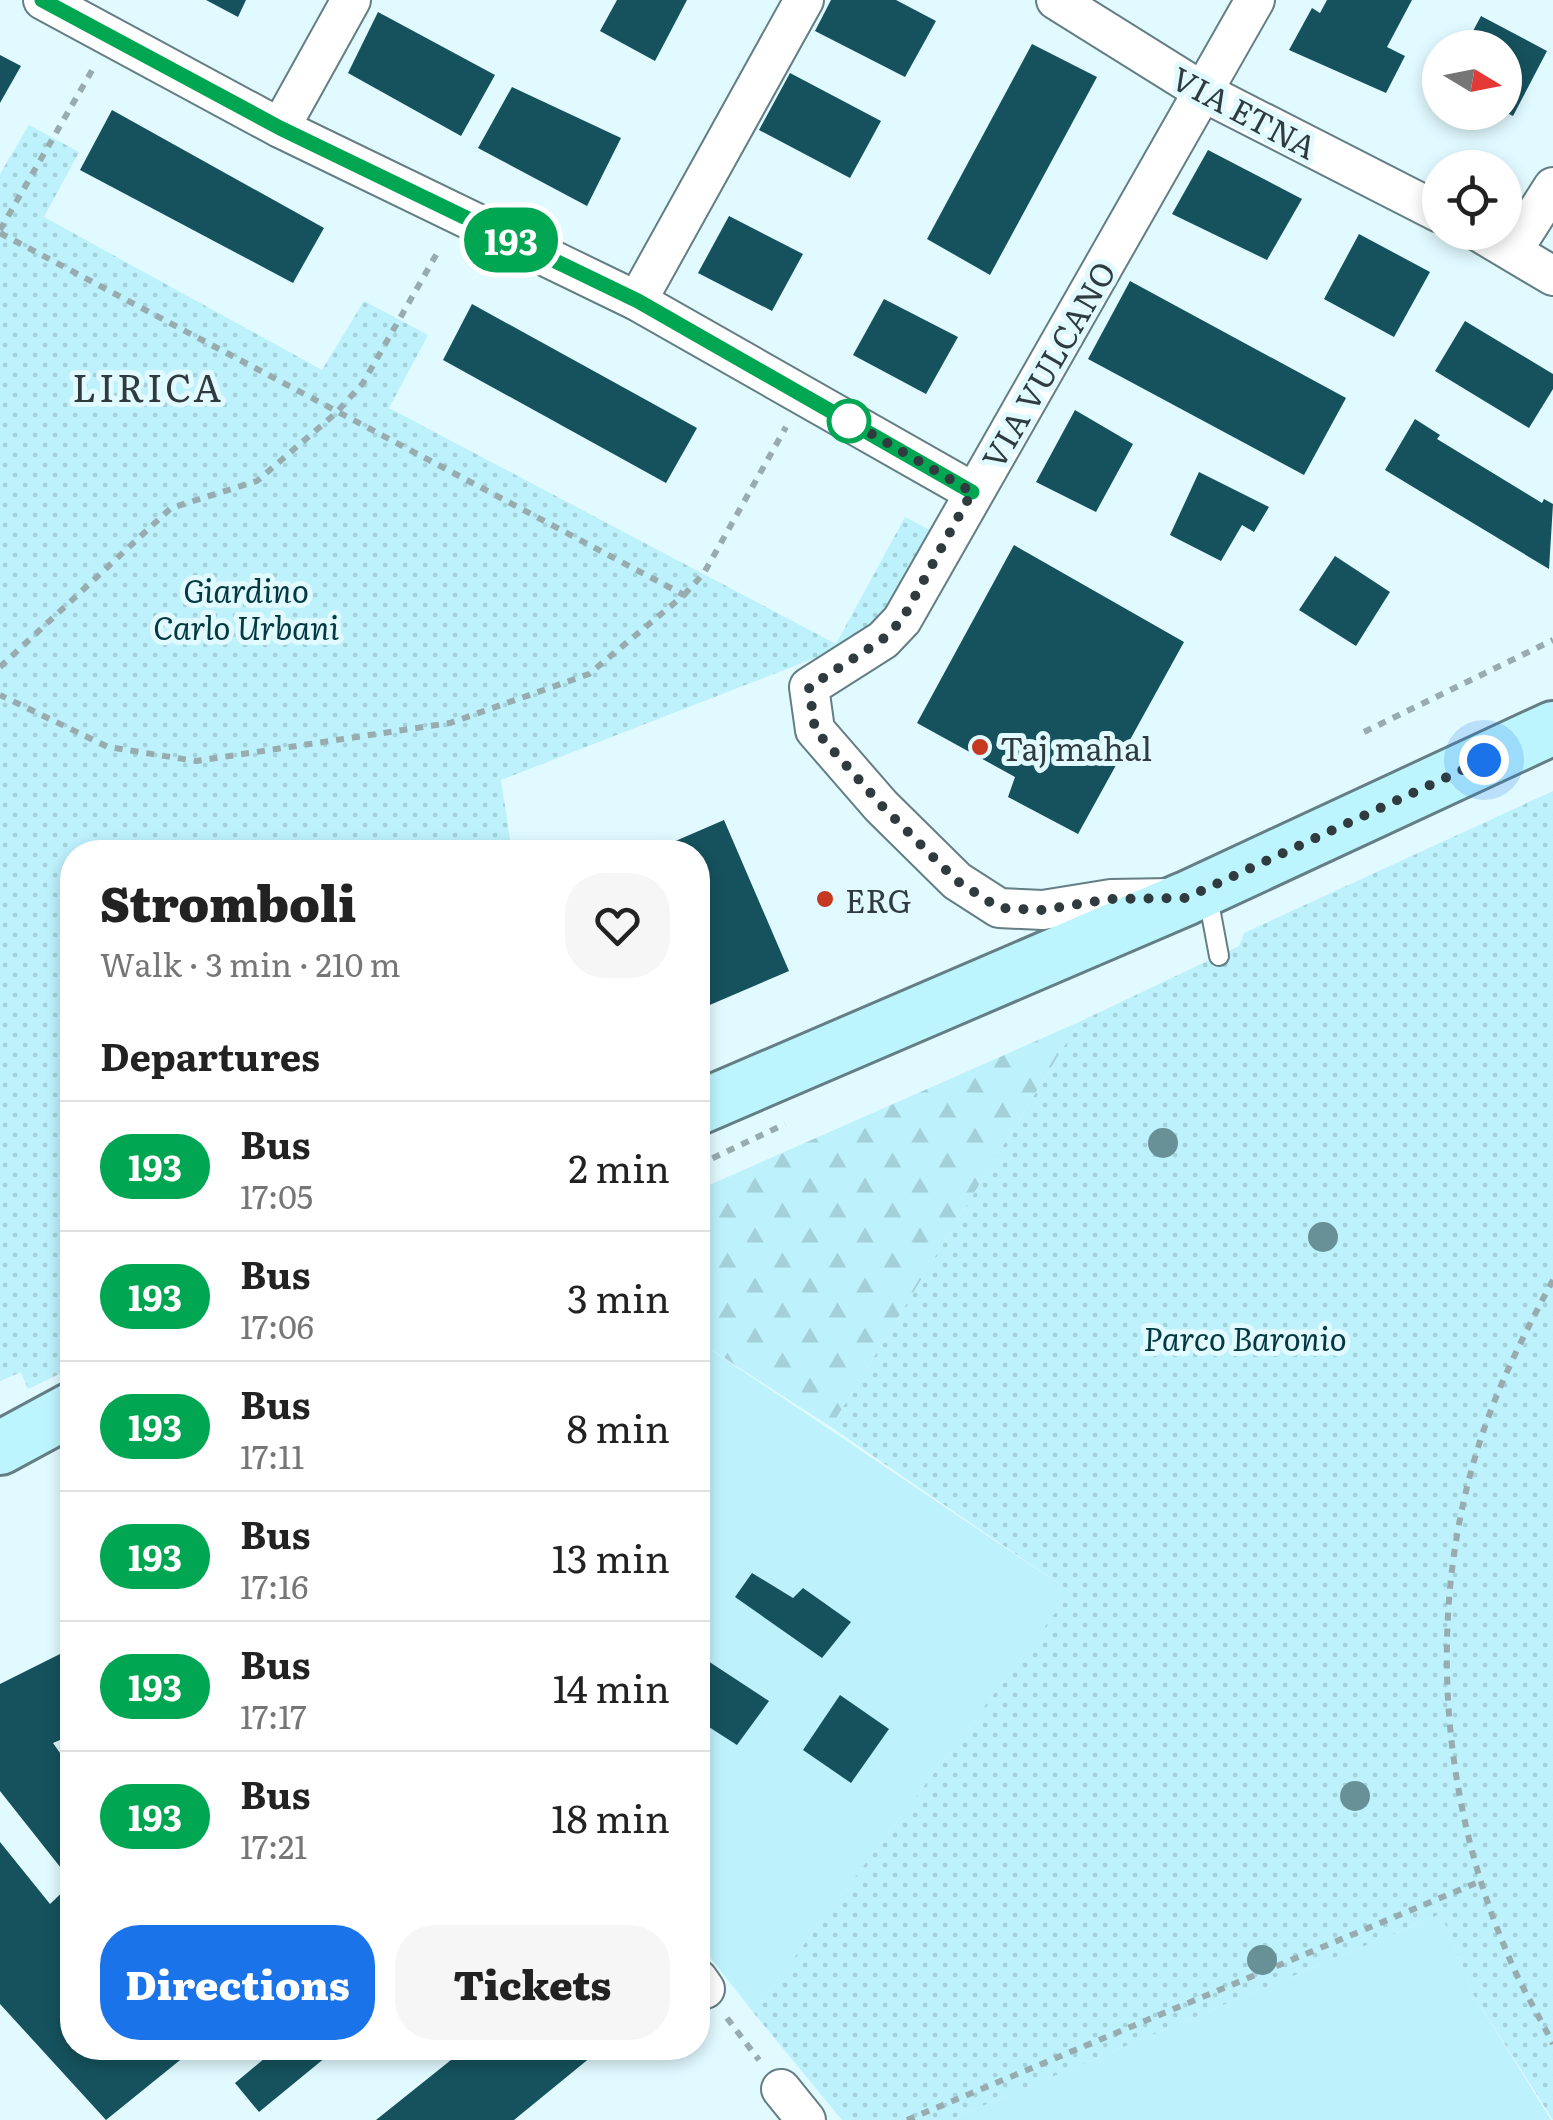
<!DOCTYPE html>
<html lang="en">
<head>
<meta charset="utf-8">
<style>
  body { margin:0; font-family:Literata,serif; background:#f6f6f6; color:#222; height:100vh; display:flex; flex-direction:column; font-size:38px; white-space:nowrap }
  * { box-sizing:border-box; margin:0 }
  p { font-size:32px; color:#767676 }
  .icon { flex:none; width:55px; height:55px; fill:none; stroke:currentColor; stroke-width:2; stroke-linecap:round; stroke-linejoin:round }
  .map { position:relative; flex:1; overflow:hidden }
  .side { position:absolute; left:60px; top:840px; width:650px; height:1220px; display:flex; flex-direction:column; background:#fff; border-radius:40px; box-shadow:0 5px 15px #0003 }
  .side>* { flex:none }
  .badge { padding:0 20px; border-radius:32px; font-size:35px; line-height:65px }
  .needle { width:65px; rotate:100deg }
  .fabs { position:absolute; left:1422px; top:30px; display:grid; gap:20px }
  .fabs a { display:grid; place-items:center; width:100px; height:100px; border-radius:50%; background:#fff; box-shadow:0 5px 15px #0003; font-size:50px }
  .you { position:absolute; width:50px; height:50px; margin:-25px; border:8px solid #fff; border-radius:50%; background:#1a73e8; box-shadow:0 0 0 15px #1a73e833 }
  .map>.badge { position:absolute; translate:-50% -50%; box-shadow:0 0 0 5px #fff }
  h2 { padding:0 40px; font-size:38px; line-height:90px }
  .round { display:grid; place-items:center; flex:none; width:105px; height:105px; border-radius:40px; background:#f6f6f6 }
  .summary { display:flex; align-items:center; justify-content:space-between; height:170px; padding:0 40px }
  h1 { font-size:48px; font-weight:800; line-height:75px }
  .cta { display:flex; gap:20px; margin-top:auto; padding:20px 40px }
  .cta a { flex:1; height:115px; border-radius:40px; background:#1a73e8; color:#fff; font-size:40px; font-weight:800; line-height:115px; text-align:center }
  .cta a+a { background:#f6f6f6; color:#222 }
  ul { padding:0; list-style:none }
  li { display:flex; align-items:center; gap:30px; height:130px; padding:0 40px; border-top:2px solid #e0e0e0 }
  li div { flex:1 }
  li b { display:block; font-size:38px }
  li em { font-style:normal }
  li .badge { min-width:110px; font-weight:700; text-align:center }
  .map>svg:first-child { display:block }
  .green { fill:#bdf1fc }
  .forest { fill:url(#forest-firs) }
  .park { fill:url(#park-dots) }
  .building { fill:#15525d }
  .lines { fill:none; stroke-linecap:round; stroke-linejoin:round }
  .lane-casing { stroke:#637e84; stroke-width:22 }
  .street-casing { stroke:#637e84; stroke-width:42 }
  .secondary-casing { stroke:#637e84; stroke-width:58 }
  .path { stroke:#98abaf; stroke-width:6; stroke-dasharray:8 8; stroke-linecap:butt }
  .lane { stroke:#fff; stroke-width:18 }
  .street { stroke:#fff; stroke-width:38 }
  .secondary { stroke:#bdf5fe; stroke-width:52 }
  .tree { fill:#679097 }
  .line-casing { stroke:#fff; stroke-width:22 }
  .line { stroke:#00a651; stroke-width:15 }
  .walk { stroke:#2f3b3e; stroke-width:10; stroke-dasharray:0 18 }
  .stop-dot { fill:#fff; stroke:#00a651; stroke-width:5 }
  .poi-dot { fill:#c4391f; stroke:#e1faff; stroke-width:4 }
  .labels { text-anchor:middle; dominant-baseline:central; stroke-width:10; stroke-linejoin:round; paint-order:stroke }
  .street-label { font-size:32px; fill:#2f3b3e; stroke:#e1faff }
  .park-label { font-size:32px; font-style:italic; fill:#033942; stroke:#e1faff }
  .poi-label { font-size:32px; fill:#2f3b3e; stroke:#e1faff; text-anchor:start }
  .quarter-label { font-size:38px; letter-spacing:2.5px; fill:#2f3b3e; stroke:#e1faff }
</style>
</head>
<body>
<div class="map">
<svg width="1553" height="2120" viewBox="0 0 1553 2120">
  <defs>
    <pattern id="forest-firs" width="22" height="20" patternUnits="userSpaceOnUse" patternTransform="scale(2.5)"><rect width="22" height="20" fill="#bdf1fc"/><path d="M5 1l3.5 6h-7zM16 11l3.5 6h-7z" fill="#a3d0d9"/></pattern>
    <pattern id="park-dots" width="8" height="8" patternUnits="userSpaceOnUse" patternTransform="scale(2.5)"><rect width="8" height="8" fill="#bdf1fc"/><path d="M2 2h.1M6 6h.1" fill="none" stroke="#a3d0d9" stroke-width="1.8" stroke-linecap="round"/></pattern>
  </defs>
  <rect width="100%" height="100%" fill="#e1faff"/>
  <g class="green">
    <path d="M698,1341L1071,1592L753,2012L698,1942Z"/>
    <path d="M1441,1914L1473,1994L1551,2120H949Z"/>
  </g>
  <path class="forest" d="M1079,1022L831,1427L698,1341V1190Z"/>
  <g class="park">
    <path d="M29,125L79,152L44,217L322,370L364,301L428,335L389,408L836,644L905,517L935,533C897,594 890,619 825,654L501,780L512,852H72V1368L28,1389L21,1372L0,1381V174Z"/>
    <path d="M1553,791V2120L1473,1994L1441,1914L949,2120H842L753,2012L1071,1592L831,1427L1079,1022L1239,946L1244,933Z"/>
  </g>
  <g class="building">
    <path d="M206,0H246L238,17Z"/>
    <path d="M617,0H687L655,61L600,31Z"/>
    <path d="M831,0H896L936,21L905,77L815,31Z"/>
    <path d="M1327,0H1412L1387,47L1405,56L1386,93L1289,50L1312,8L1320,13Z"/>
    <path d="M378,12L495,75L461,136L348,73Z"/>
    <path d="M1481,16L1547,51L1513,116L1505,112V48H1464Z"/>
    <path d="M1032,44L1097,77L990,275L927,239Z"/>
    <path d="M0,55L21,66L0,103Z"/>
    <path d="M790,73L881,121L850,178L759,130Z"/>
    <path d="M512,87L621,138L587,206L478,148Z"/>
    <path d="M112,110L324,228L293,283L80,170Z"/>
    <path d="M1208,150L1302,199L1267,260L1172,214Z"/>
    <path d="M729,216L803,254L772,311L698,273Z"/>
    <path d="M1359,234L1430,272L1394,337L1324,299Z"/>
    <path d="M1130,281L1346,398L1304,475L1088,359Z"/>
    <path d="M884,299L958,337L926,394L853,355Z"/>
    <path d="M472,304L697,428L666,483L443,360Z"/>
    <path d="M1465,321L1553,374V389L1529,428L1435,371Z"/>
    <path d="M1075,410L1133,444L1096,512L1036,482Z"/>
    <path d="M1415,419L1440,435L1437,439L1542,503L1544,499L1553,504L1549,569L1385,470Z"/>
    <path d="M1199,472L1269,507L1254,532L1242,525L1221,561L1170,535Z"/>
    <path d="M1014,545L1184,642L1078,834L1008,797L1015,777L917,723Z"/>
    <path d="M1335,556L1390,592L1356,646L1299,610Z"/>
    <path d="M724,820L789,971L698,1010V852H650Z"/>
    <path d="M752,1573L793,1598L803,1588L851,1622L822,1658L735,1597Z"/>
    <path d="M72,1648V1735L53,1743L72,1770V1882L0,1791V1684Z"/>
    <path d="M708,1661L769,1701L737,1745L698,1720V1676Z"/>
    <path d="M840,1695L889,1729L851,1783L803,1750Z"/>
    <path d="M0,1842L50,1904L72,1883V2048H195L106,2120L0,2004Z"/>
    <path d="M277,2048H337L259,2112L235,2083Z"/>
    <path d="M466,2048H602L514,2120H376Z"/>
  </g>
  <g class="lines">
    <defs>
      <path id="lane" d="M1207,892L1219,956"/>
      <g id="street">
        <path d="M43,0L280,128L637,301L973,492"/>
        <path d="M1056,0L1205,93L1440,213"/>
        <path d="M280,128L351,0"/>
        <path d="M1479,232L1553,276"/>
        <path d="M1513,250L1553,187"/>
        <path d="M637,301L804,0"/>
        <path d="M1171,898L1111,899L1043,910L999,908L957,881L881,806L815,730L809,687L883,640L902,620L1255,0"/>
        <path d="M698,1979L705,1989"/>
        <path d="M781,2089L806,2120"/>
      </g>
      <g id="secondary">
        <path d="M698,1108L1187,898L1553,728"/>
        <path d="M0,1448L72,1409"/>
      </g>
    </defs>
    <use href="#lane" class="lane-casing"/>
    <use href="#street" class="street-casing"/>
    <use href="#secondary" class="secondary-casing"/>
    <g class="path">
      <path d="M0,230L94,67"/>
      <path d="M0,233L684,595L589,674L450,723L196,761L108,747L0,695"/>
      <path d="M684,595L704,573L786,427"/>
      <path d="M0,667L171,508L257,481L336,413L363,383L440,248"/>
      <path d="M1364,732L1553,640"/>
      <path d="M698,1165L785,1124"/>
      <path d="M1553,1280C1523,1336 1494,1393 1476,1454C1427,1617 1441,1800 1508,1955C1520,1985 1538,2014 1553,2044"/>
      <path d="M727,2018L759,2060"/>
      <path d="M907,2120L1481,1881"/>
    </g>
    <use href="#lane" class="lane"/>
    <use href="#street" class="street"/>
    <use href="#secondary" class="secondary"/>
  </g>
  <g class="tree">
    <circle cx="1163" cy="1143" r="15"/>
    <circle cx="1323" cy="1237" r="15"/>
    <circle cx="1355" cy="1796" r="15"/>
    <circle cx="1262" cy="1960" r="15"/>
  </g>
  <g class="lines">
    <defs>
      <path id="line" d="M42,0L280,128L638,301L972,492"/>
    </defs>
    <use href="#line" class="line-casing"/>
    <use href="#line" class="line"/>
    <path class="walk" d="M849,421L837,414L972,492L902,620L882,640L809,687L815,730L882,806L957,881L999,908L1042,910L1110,899L1186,898L1484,760"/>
  </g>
  <circle class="stop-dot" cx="849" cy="421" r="20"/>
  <g class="poi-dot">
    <circle cx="980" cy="747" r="10"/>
    <circle cx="825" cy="899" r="10"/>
  </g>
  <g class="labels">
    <g class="street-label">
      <text transform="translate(1245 111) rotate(28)">VIA ETNA</text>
      <text transform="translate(1047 364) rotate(-60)">VIA VULCANO</text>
    </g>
    <g class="park-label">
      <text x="246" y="589">Giardino<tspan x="246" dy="37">Carlo Urbani</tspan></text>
      <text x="1245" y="1337">Parco Baronio</text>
    </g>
    <g class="poi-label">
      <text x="1000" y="747">Taj mahal</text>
      <text x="845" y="899">ERG</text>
    </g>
    <g class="quarter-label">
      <text x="148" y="385">LIRICA</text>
    </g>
  </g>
</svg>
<div class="fabs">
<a><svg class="needle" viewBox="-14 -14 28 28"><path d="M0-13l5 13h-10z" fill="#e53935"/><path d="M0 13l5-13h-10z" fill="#767676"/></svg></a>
<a><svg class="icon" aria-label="locate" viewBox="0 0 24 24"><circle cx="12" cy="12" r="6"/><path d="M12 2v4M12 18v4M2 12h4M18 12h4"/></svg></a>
</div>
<div class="you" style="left:1484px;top:760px"></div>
<b class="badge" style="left:511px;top:240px;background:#00a651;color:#fff">193</b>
<section class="side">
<div class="summary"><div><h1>Stromboli</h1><p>Walk · 3 min · 210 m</p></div><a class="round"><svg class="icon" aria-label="heart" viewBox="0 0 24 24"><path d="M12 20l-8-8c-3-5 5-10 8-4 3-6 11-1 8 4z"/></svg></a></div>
<h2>Departures</h2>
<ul>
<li><span class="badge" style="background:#00a651;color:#fff">193</span><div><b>Bus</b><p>17:05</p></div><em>2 min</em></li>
<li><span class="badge" style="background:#00a651;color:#fff">193</span><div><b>Bus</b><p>17:06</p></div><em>3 min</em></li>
<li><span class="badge" style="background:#00a651;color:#fff">193</span><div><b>Bus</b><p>17:11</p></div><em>8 min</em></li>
<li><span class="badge" style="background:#00a651;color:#fff">193</span><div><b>Bus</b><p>17:16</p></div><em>13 min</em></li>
<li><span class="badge" style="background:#00a651;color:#fff">193</span><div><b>Bus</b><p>17:17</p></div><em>14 min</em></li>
<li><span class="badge" style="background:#00a651;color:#fff">193</span><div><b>Bus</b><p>17:21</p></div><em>18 min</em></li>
</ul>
<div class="cta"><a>Directions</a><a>Tickets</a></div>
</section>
</div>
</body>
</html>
